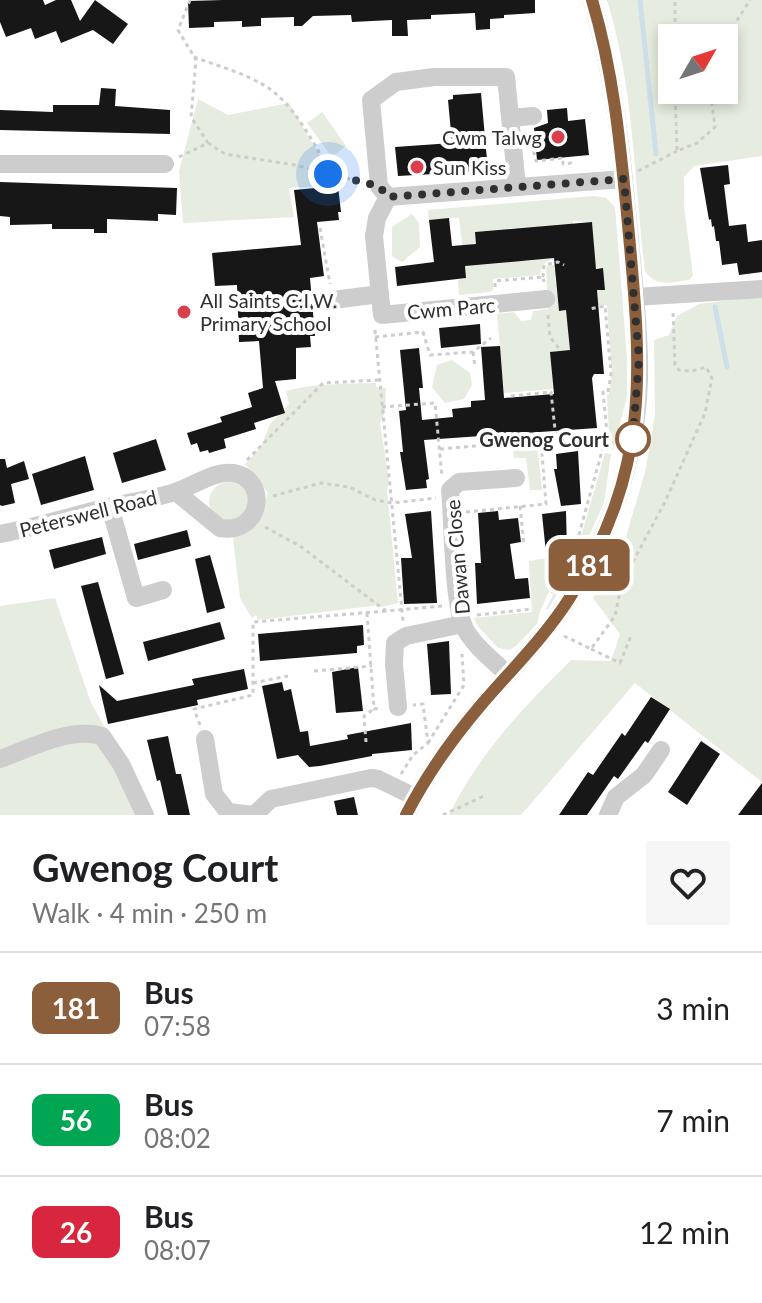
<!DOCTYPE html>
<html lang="en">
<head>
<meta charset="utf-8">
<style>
  body { margin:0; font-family:Lato,sans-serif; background:#f6f6f6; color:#202124; height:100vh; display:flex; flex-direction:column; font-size:30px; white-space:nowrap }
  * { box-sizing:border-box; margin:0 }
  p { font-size:26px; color:#757577 }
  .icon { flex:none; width:44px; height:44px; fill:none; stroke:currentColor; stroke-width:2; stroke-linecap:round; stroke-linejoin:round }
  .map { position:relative; height:815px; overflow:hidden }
  .drawer { display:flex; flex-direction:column; background:#fff; flex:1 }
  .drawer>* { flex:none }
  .badge { padding:0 16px; border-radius:12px; font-size:28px; line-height:52px }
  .needle { width:52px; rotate:51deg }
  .buttons { position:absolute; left:658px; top:24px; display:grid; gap:16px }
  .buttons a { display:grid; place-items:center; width:80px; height:80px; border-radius:0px; background:#fff; box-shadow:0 4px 12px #0003; font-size:40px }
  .you { position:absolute; width:40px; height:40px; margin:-20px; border:6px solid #fff; border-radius:50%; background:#1a73e8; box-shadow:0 0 0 12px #1a73e833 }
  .map>.badge { position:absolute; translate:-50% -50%; box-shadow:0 0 0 4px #fff }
  .round { display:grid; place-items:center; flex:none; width:84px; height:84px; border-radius:0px; background:#f6f6f6 }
  .head { display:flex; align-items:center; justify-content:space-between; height:136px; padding:0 32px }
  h1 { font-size:38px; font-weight:700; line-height:60px }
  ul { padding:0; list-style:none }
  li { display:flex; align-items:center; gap:24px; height:112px; padding:0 32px; border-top:2px solid #e0e0e0 }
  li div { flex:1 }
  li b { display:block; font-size:30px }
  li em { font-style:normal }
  li .badge { min-width:88px; font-weight:700; text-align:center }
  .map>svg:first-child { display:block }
  .green { fill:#e6ecdf; fill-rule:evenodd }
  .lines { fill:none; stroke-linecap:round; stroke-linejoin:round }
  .stream { stroke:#cddfea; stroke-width:5 }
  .building { fill:#171717 }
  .path { stroke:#cdcdcd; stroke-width:3; stroke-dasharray:4 4; stroke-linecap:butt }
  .minor { stroke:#cdcdcd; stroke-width:18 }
  .line-casing { stroke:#fff; stroke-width:18 }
  .line { stroke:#8b5e3c; stroke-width:12 }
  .walk { stroke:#303030; stroke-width:8; stroke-dasharray:0 14.4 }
  .poi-dot { fill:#da3f4b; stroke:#fff; stroke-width:3 }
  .stop-dot { fill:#fff; stroke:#8b5e3c; stroke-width:4 }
  .labels { text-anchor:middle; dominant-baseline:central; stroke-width:8; stroke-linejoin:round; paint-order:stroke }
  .poi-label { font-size:20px; fill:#303030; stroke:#fff; text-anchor:start }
  .street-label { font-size:20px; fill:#303030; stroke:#fff }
  .stop-label { font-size:20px; font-weight:bold; fill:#303030; stroke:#fff; text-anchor:end }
</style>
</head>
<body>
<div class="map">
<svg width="762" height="815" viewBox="0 0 762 815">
  <rect width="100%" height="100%" fill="#fff"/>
  <g class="green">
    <path d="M607,0H762V156L694,166L684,177V207L693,275L689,280C672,282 656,288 645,271C634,181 634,87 607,0ZM672,38H724V90H672Z"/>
    <path d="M198,99L228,115L289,103L337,185L289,188L294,217L183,223L179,171Z"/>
    <path d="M322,112L346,146L332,157L307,123Z"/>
    <path d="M593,196L606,198L615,207L627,358V397L613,450L606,448L609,434L607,395L609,394L612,374L607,305H598L597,290L605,289L602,268L595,267L592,222L573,221V231L517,239L515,228L476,232L477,244L470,245L524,252L525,261L569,257C554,260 542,257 540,275L493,279V290L489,292L459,295L458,280L466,278L459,218L429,220L428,210Z"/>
    <path d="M412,214L419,223L420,247L402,262L392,256V227Z"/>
    <path d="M550,265H559L555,277L559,311L566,310L572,350L552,373L553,389L504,393L497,314L514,312L521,321L531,320L533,311L548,309L546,267Z"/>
    <path d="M762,296V782L635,683L521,815H449C480,752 522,709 571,660L611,661L620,634L593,598L620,557L645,472L655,415L654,340L669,335L677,316L699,304Z"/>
    <path d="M452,360L470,373L472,385L464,399L445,403L432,387L437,365Z"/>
    <path d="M376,383V387L386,388L385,412L380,423L389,480L387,490L398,603L382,607L380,605L258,620L256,615L252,618L240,598L233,538L259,519L268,493L245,464L261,447L270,424L289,404L286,391C314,383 346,384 376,383Z"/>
    <path d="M537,443L542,490H530L526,458H514L513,446Z"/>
    <path d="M605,453L611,454L604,503L578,560L548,609H546L580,540Z"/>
    <circle cx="229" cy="502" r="20"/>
    <path d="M566,555L540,611L537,624L516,646L509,650L498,648L477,625L474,618L532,612L529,561Z"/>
    <path d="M55,598L91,703L130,772L151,815H0V606Z"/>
  </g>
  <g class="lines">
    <g class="stream">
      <path d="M640,0L656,154"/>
      <path d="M715,307L727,367"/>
    </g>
  </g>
  <g class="building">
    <path d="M0,0H43L45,5L56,0H71L80,21L95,0L128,24L113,44L93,30L61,43L56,31L35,39L31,28L6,37L0,22Z"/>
    <path d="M223,0H535V13L504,15V18L490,19V29L476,30L475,13L431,15V19L407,20L408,36H392V20L352,22L351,15L313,16L302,26H294V17L261,18V26L242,27V21L214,22V27L189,28L188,1Z"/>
    <path d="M101,88L116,89L115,106L170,110V134L0,130V110L53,112V105H99Z"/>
    <path d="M481,93L488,171L398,176L395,147L452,143L448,100L453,99V95Z"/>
    <path d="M567,108L568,121L585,119L589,155L537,160L534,128L548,123L547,110Z"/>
    <path d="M728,165L730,184L724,185L729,226L746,224L748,242L762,240V272L739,275L737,263L722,265L719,241H716L714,226L712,227L711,219L709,220L700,168Z"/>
    <path d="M0,182L177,188L176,215L158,214V221L107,219V233H94V229H52V224L10,225V217L0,216Z"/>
    <path d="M338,186L341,212H338L339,220L317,222L324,276L310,278L315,336H310L311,347L296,348V379L275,381L285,413L254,423L256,429L224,439L226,448L209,453L208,450L200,452L197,443L191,445L187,433L222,422L220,417L252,407L248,393L263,388L259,341L239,342L237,285L215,286L212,253L301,245L294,190Z"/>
    <path d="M449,218L452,246L476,244L475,232L592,222L596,269L603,268L605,290H597L604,374H594L592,378L597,428L424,440L429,479L426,480L427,488L406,490L400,452H403L399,411L406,410L400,350L419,348L423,388H419L422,420L453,417L452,409L471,407V401L485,400L481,347L500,346L504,398L554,394L550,352L570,350L566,310L559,311L554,258L465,266L466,278L397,286L395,267L434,262L429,220Z"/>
    <path d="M480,324L481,344L441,348L439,328Z"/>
    <path d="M156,439L166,470L122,483L113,453Z"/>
    <path d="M578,451L581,504L561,506L554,469H557L556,454Z"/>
    <path d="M85,456L94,490L41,505L32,474Z"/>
    <path d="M0,459H5L7,468L24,461L29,479L11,484L15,503L2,506L0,505Z"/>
    <path d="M431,511L437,603L404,604L401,558H412L405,514Z"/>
    <path d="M498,511L499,520L518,518L521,542L510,544L515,579L528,578L530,598L477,604L475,563H481L478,513Z"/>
    <path d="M566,511L567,551L546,553L542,514Z"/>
    <path d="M187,530L191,546L138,560L134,544Z"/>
    <path d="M102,537L106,554L54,569L49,550Z"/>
    <path d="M210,555L225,608L207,613L195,559Z"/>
    <path d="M98,582L124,674L106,679L81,586Z"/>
    <path d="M220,622L225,639L148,661L143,642Z"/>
    <path d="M363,625L364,645L357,646V653L260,661L258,634Z"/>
    <path d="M449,641L451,694L431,695L427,644Z"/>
    <path d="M358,667L363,711L336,713L332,672Z"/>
    <path d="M244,669L248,689L197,700L198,705L108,724L99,685L117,701L194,685L192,679Z"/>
    <path d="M282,682L284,691L291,689L300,732L308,731L310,746L348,739L347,735L411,723L412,750L372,754V756L320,766L309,767L298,755L277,759L262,686Z"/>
    <path d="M651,697L670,709L648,743L645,741L618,779L614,776L587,815H559L588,772L593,775L622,733L625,736Z"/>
    <path d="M168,736L176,774H181L190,815H168L160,780L157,781L147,740Z"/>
    <path d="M701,741L720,754L687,805L668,792Z"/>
    <path d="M762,783V815H738Z"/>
    <path d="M354,797L358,815H337L334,801Z"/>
  </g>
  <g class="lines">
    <g class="path">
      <path d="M190,0L178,30L196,60L191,117L208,143"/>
      <path d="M675,38V0"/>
      <path d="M724,41L750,0"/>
      <path d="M194,57C215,65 238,71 258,82C292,98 313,143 332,174"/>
      <path d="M675,90L677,151L697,143L715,127L710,90"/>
      <path d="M533,131L534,137L530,138L536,161L563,158V164L571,163L572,168"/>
      <path d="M179,157L208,143L225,154L295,165L362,182"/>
      <path d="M638,171L677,151"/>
      <path d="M320,228L330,284"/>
      <path d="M543,277L544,265L558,262L564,265"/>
      <path d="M495,287V281L543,277L544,282"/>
      <path d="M548,315L550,337L561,351"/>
      <path d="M375,330L403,621"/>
      <path d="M375,337L423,332L430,355L473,352L491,338"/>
      <path d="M473,352L475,367"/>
      <path d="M382,407L435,403L442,477"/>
      <path d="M440,449L556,439L551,392L510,396"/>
      <path d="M247,460L323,383L379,380"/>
      <path d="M273,496L321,483L349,487L375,500L392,503L436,498"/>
      <path d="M520,506L524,545"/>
      <path d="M466,512L546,504L541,441"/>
      <path d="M265,527L300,546L386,611L442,606"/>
      <path d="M552,593L578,538L605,440L607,433L603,392H608L611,374L605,306L589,309"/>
      <path d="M367,613L374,709L381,708"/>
      <path d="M477,615L531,609"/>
      <path d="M564,636L591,649L615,616L622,582L665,502L705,413L712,378L706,367L692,371L679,370L675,365L673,313"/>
      <path d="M591,649L620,663L631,636"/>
      <path d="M314,671L372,666"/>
      <path d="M253,683L288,676"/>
      <path d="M200,725L194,709L253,695V622L386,611"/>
      <path d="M366,742L364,716L374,709"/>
      <path d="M428,743L464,685L462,654"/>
      <path d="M401,774L413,755L428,743L423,704L413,705"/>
      <path d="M443,815L484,796"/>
    </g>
    <g class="minor">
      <path d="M511,118L533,116"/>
      <path d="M0,164H165"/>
      <path d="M517,187L506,77H434L396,82L371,100L379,186L388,197L377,218L374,236L382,315L546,299"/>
      <path d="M388,197L624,179"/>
      <path d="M635,297L762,289"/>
      <path d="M333,300L380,294"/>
      <path d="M110,507L136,598L163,590"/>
      <path d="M0,534C36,527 72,516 108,507C130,502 153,499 175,492C192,487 215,470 233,473C270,479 262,535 220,528L176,492"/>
      <path d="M508,675C494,661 475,647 465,629C453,606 453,521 450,490L459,482L516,478"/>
      <path d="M398,707L394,664L395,643L406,636L463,624"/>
      <path d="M205,739L214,794L228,812L254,815L271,799L371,778L378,779L415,797"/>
      <path d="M0,759C31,748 69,727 102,736L121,764L145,815"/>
      <path d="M406,815C426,776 452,739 481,705C511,670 544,638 569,599C615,527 641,444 639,359C638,313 632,266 628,220C621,146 613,72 592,0"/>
      <path d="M608,815L616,797L644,775L661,750"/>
    </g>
  </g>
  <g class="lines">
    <defs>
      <path id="line" d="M406,815C426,776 452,739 481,705C511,670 544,638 569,599C654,465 641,364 627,214C620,142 613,70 592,0"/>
    </defs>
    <use href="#line" class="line-casing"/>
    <use href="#line" class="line"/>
    <path class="walk" d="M328,174L379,186L388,197L624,179L639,359L632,447L633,439"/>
  </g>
  <g class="poi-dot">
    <circle cx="558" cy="137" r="8"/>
    <circle cx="417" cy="167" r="8"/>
    <circle cx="184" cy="312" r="8"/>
  </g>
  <circle class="stop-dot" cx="633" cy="439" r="16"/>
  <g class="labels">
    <g class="poi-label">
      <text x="542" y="137" text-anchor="end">Cwm Talwg</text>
      <text x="433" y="167">Sun Kiss</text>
      <text x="200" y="300">All Saints C.I.W.<tspan x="200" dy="23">Primary School</tspan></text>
    </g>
    <g class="street-label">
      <text transform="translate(451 308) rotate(-5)">Cwm Parc</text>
      <text transform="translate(88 513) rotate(-14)">Peterswell Road</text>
      <text transform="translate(457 557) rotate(-95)">Dawan Close</text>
    </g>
    <g class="stop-label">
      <text x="609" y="439">Gwenog Court</text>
    </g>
  </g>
</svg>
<div class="buttons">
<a><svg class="needle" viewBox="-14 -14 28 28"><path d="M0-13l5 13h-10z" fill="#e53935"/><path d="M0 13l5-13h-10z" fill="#757577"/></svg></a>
</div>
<div class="you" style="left:328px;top:174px"></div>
<b class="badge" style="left:589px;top:565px;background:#8b5e3c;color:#fff">181</b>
</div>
<section class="drawer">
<div class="head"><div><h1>Gwenog Court</h1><p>Walk · 4 min · 250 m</p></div><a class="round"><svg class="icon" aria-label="heart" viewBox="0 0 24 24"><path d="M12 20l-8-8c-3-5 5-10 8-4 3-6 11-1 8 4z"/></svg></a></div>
<ul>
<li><span class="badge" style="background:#8b5e3c;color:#fff">181</span><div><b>Bus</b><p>07:58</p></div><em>3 min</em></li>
<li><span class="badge" style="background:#00a651;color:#fff">56</span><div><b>Bus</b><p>08:02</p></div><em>7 min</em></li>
<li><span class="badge" style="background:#d7263d;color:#fff">26</span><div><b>Bus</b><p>08:07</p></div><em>12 min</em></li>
</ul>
</section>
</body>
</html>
